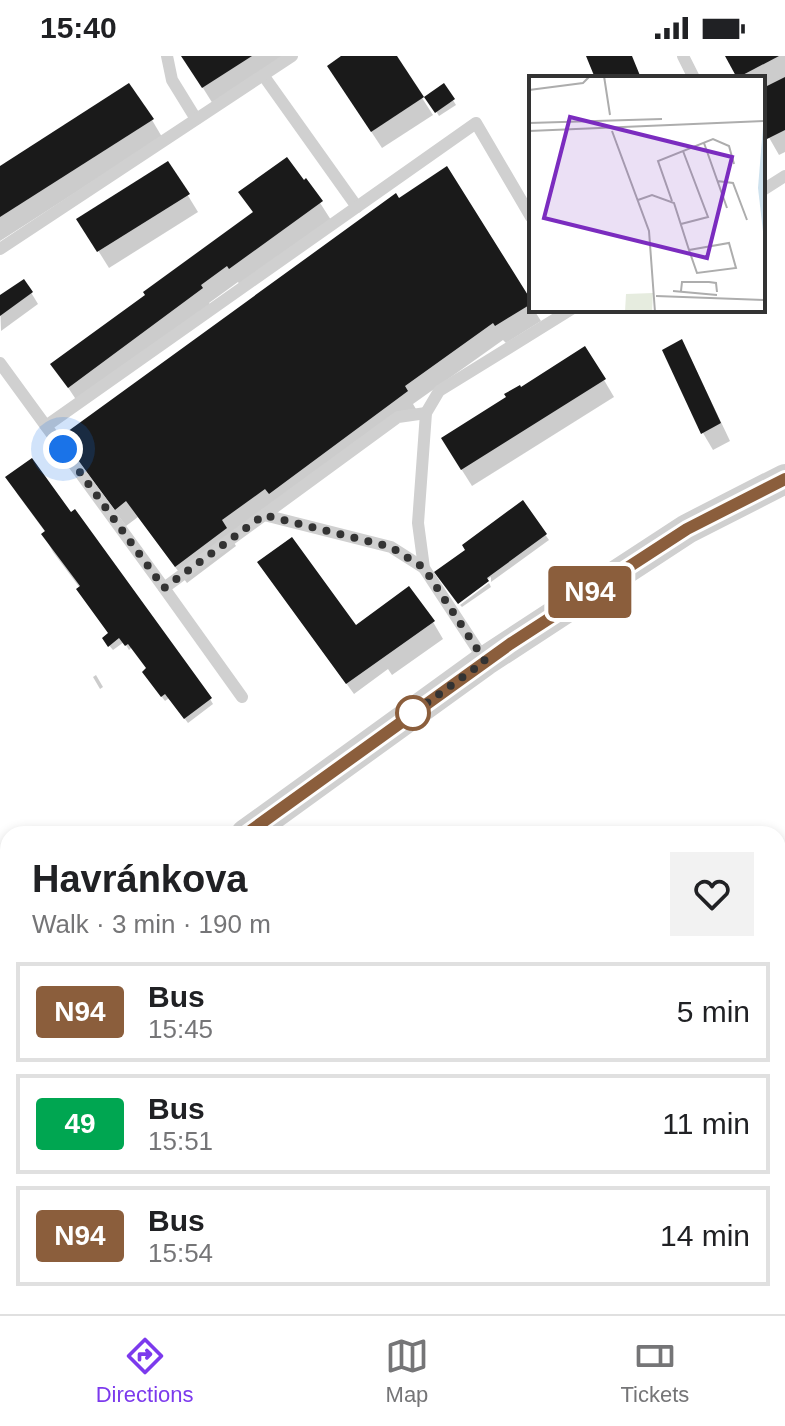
<!DOCTYPE html>
<html lang="en">
<head>
<meta charset="utf-8">
<style>
  body { margin:0; font-family:Helvetica,sans-serif; background:#f2f2f2; color:#202124; height:100vh; display:flex; flex-direction:column; font-size:30px; white-space:nowrap }
  * { box-sizing:border-box; margin:0 }
  p { font-size:26px; color:#757577 }
  .icon { flex:none; width:44px; height:44px; fill:none; stroke:currentColor; stroke-width:2; stroke-linecap:round; stroke-linejoin:round }
  .map { position:relative; flex:1; overflow:hidden }
  .details { position:absolute; left:0px; top:770px; width:786px; height:488px; display:flex; flex-direction:column; background:#fff; border-radius:24px 24px 0 0; box-shadow:0 4px 12px #0003 }
  .details>* { flex:none }
  .badge { padding:0 16px; border-radius:6px; font-size:28px; line-height:52px }
  .you { position:absolute; width:40px; height:40px; margin:-20px; border:6px solid #fff; border-radius:50%; background:#1a73e8; box-shadow:0 0 0 12px #1a73e833 }
  .map>.badge { position:absolute; translate:-50% -50%; box-shadow:0 0 0 4px #fff }
  .round { display:grid; place-items:center; flex:none; width:84px; height:84px; border-radius:0px; background:#f2f2f2 }
  .overview { display:flex; align-items:center; justify-content:space-between; height:136px; padding:0 32px }
  h1 { font-size:38px; font-weight:600; line-height:60px }
  ul { padding:0; list-style:none }
  li { display:flex; align-items:center; gap:24px; height:100px; margin:0 16px 12px; padding:0 16px; border:4px solid #e0e0e0; border-radius:0px }
  li div { flex:1 }
  li b { display:block; font-size:30px }
  li em { font-style:normal }
  li .badge { min-width:88px; font-weight:700; text-align:center }
  .status { display:flex; justify-content:space-between; align-items:center; height:56px; padding:0 40px; background:#fff; direction:ltr }
  .status svg { height:22px; fill:currentColor }
  .tab-bar { display:flex; justify-content:space-around; align-items:center; height:112px; border-top:2px solid #e0e0e0; background:#fff; font-size:22px; color:#757577 }
  .tab-bar a { display:grid; justify-items:center; gap:4px }
  .tab-bar .active { color:#7c3aed }
  .map>svg:first-child { display:block }
  .shadow { fill:#0003 }
  .building { fill:#1a1a1a }
  .lines { fill:none; stroke-linecap:round; stroke-linejoin:round }
  .service { stroke:#d0d0d0; stroke-width:12 }
  .tertiary { stroke:#d0d0d0; stroke-width:30 }
  .motorway { stroke:#9a9a9a; stroke-width:44 }
  .line-casing { stroke:#fff; stroke-width:18 }
  .line { stroke:#8b5e3c; stroke-width:12 }
  .walk { stroke:#333; stroke-width:8; stroke-dasharray:0 14.4 }
  .stop-dot { fill:#fff; stroke:#8b5e3c; stroke-width:4 }
  .inset-road { fill:none; stroke:#adadad; stroke-width:2 }
  .view { fill:#7b2cbf; fill-opacity:0.15; stroke:#7b2cbf; stroke-width:4 }
  .inset-edge { fill:none; stroke:#333; stroke-width:4 }
</style>
</head>
<body>
<div class="status"><b>15:40</b><svg viewBox="0 0 49 12"><path d="M0 12V9h3v3zM5 12V6h3v6zM10 12V3h3v9zM15 12V0h3v12zM26 1h20v11H26zM47 4h2v5h-2z"/></svg></div>
<div class="map">
<svg width="785" height="1258" viewBox="0 0 785 1258">
  <rect width="100%" height="100%" fill="#fff"/>
  <g class="shadow">
    <path d="M183,0H289L213,48Z"/>
    <path d="M345,0H395L433,59L382,92L339,27Z"/>
    <path d="M727,0H785V96L779,99L763,71V22H738Z"/>
    <path d="M444,30L456,49L439,60L427,41Z"/>
    <path d="M152,64L162,81L0,185V112Z"/>
    <path d="M168,107L198,156L109,212L89,180Z"/>
    <path d="M306,125L331,164L240,229L238,226L209,247L211,250L79,348L53,309L254,158L241,137Z"/>
    <path d="M24,225L38,248L1,275L0,242Z"/>
    <path d="M531,248V254H534L541,265L506,287L503,284L413,348L416,353L231,482L236,490L187,527L138,461L126,470L73,399Z"/>
    <path d="M682,286L691,303L730,385L713,394L703,377L665,295Z"/>
    <path d="M604,324L614,341L472,430L453,400Z"/>
    <path d="M8,422L210,643L213,648L188,667L169,642L165,645L147,621L149,613L132,591L129,594L124,586L113,594L107,587L110,578L80,532L53,496L44,479L46,477L18,439Z"/>
    <path d="M523,447L549,484L491,526V521L457,545Z"/>
    <path d="M267,518L362,580L433,566L443,583L392,619L388,613L354,638Z"/>
    <path d="M489,527L491,531L462,551L460,549Z"/>
    <path d="M96,619L103,631L100,633L93,621Z"/>
  </g>
  <g class="building">
    <path d="M181,0H252L202,32Z"/>
    <path d="M341,0H397L424,41L371,76L327,10Z"/>
    <path d="M586,0H632L641,22H595Z"/>
    <path d="M725,0H779L737,22Z"/>
    <path d="M785,21V74L767,83L763,75V32Z"/>
    <path d="M129,27L154,63L0,161V110Z"/>
    <path d="M444,27L455,43L435,57L424,41Z"/>
    <path d="M287,101L304,124L306,122L323,145L229,213L227,210L201,229L203,232L68,332L50,308L145,239L143,236L253,156L238,136Z"/>
    <path d="M168,105L190,138L97,196L76,163Z"/>
    <path d="M447,110L531,244V248L495,270L493,267L405,330L408,335L269,438L265,433L222,464L227,472L175,511L126,445L115,454L60,381L396,137L399,142Z"/>
    <path d="M24,223L33,236L0,260V239Z"/>
    <path d="M682,283L721,367L701,378L662,294Z"/>
    <path d="M585,290L606,323L461,414L441,382L506,341L504,338L520,329L521,331Z"/>
    <path d="M32,402L71,456L75,453L212,642L184,663L165,638L161,641L142,616L146,612L128,588L125,590L119,582L108,591L102,582L108,577L76,533L80,530L41,478L45,475L5,421Z"/>
    <path d="M523,444L547,478L487,522L489,525L458,548L434,516L465,494L462,489Z"/>
    <path d="M292,481L356,569L409,530L435,565L346,628L257,506Z"/>
  </g>
  <g class="lines">
    <g class="service">
      <path d="M167,0L172,24L196,63"/>
      <path d="M683,0L694,22"/>
      <path d="M263,19L357,151"/>
      <path d="M763,134L785,120"/>
      <path d="M0,193L292,0"/>
      <path d="M0,307L164,532L398,361L426,357"/>
      <path d="M46,370L476,67L531,161"/>
      <path d="M264,459L391,491L424,512"/>
      <path d="M164,532L242,641"/>
      <path d="M485,605L424,512L418,467L426,357L439,335L570,254"/>
    </g>
    <path class="tertiary" d="M246,778L485,605L687,473L785,423"/>
    <g class="motorway">
      <path d="M0,939L8,966"/>
      <path d="M0,1124L8,1152"/>
      <path d="M36,1250L39,1258"/>
      <path d="M93,1250L96,1258"/>
    </g>
  </g>
  <g class="lines">
    <defs>
      <path id="line" d="M246,778L510,588L687,473L785,423"/>
    </defs>
    <use href="#line" class="line-casing"/>
    <use href="#line" class="line"/>
    <path class="walk" d="M63,393L164,532L264,459L391,491L424,512L485,605L413,657"/>
  </g>
  <circle class="stop-dot" cx="413" cy="657" r="16"/>
  <g transform="translate(529 20)">
    <rect width="236" height="236" fill="#fff"/>
    <path d="M124,217L123,236H96L97,218Z" fill="#e6ecdf"/>
    <path d="M236,26V173L229,112Z" fill="#cfe2ee"/>
    <path class="inset-road" d="M75,0L81,39M0,14L54,7L61,0M0,47L133,43M0,55L236,45M83,55L120,155L126,236M175,67L198,132M188,105L204,107L218,144M109,124L123,119L145,127L160,174L168,197L207,192L200,167L160,174M143,125L129,85L184,63L200,70L205,88M152,148L179,141L154,75M144,215L188,219M152,215L153,206H180L187,207L188,216M127,220L236,224"/>
    <path class="view" d="M41,41L203,81L178,182L15,142Z"/>
    <rect width="236" height="236" class="inset-edge"/>
  </g>
</svg>
<div class="you" style="left:63px;top:393px"></div>
<b class="badge" style="left:590px;top:536px;background:#8b5e3c;color:#fff">N94</b>
<section class="details">
<div class="overview"><div><h1>Havránkova</h1><p>Walk · 3 min · 190 m</p></div><a class="round"><svg class="icon" aria-label="heart" viewBox="0 0 24 24"><path d="M12 20l-8-8c-3-5 5-10 8-4 3-6 11-1 8 4z"/></svg></a></div>
<ul>
<li><span class="badge" style="background:#8b5e3c;color:#fff">N94</span><div><b>Bus</b><p>15:45</p></div><em>5 min</em></li>
<li><span class="badge" style="background:#00a651;color:#fff">49</span><div><b>Bus</b><p>15:51</p></div><em>11 min</em></li>
<li><span class="badge" style="background:#8b5e3c;color:#fff">N94</span><div><b>Bus</b><p>15:54</p></div><em>14 min</em></li>
</ul>
</section>
</div>
<nav class="tab-bar">
<a class="active"><svg class="icon" aria-label="directions" viewBox="0 0 24 24"><path d="M12 3l9 9-9 9-9-9zM9 14v-3h6M13 9l2 2-2 2"/></svg>Directions</a>
<a><svg class="icon" aria-label="map" viewBox="0 0 24 24"><path d="M3 6l6-2 6 2 6-2v14l-6 2-6-2-6 2zM9 4v14M15 6v14"/></svg>Map</a>
<a><svg class="icon" aria-label="tickets" viewBox="0 0 24 24"><path d="M3 7h18v10H3zM15 7v10"/></svg>Tickets</a>
</nav>
</body>
</html>
